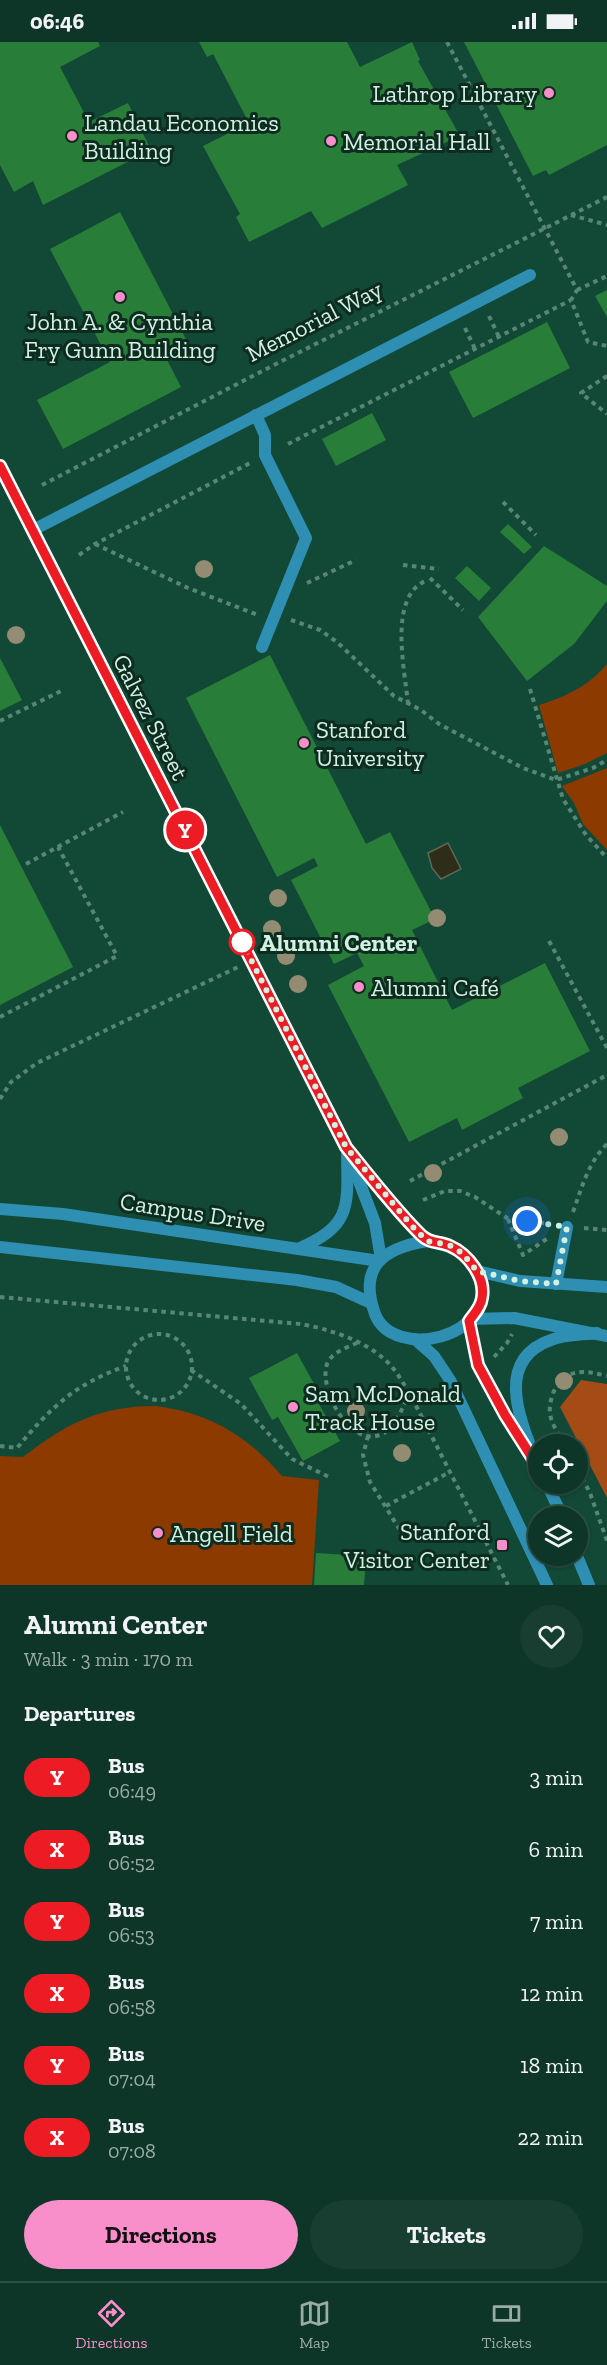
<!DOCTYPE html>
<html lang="en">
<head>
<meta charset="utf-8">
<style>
  body { margin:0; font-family:"Zilla Slab",serif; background:#173e30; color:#f1f3f6; height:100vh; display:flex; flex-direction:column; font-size:22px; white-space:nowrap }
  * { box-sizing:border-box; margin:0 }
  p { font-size:20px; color:#9baba8 }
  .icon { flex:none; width:33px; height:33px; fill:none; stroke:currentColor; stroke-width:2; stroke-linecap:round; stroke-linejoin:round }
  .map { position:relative; height:1543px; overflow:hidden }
  .panel { display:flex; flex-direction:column; background:#0e3628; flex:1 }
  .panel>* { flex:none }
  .badge { padding:0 12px; border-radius:20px; font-size:21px; line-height:39px }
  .fabs { position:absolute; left:528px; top:1392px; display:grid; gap:12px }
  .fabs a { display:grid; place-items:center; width:60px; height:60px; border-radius:50%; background:#0e3628; box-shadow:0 2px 4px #0004,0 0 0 2px #2e5045; font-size:30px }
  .you { position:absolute; width:30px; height:30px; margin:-15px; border:4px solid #fff; border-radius:50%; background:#1a73e8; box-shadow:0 0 0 9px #1a73e833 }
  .map>.badge { position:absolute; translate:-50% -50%; box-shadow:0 0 0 3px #fff }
  h2 { padding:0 24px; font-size:22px; line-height:54px }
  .round { display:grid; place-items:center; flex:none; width:63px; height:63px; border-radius:32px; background:#173e30 }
  .overview { display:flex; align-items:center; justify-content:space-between; height:102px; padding:0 24px }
  h1 { font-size:28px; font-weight:800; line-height:45px }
  .primary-button { display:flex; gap:12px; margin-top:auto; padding:12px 24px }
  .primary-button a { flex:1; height:69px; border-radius:36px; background:#f98fca; color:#111; font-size:24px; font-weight:800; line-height:69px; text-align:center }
  .primary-button a+a { background:#173e30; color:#f1f3f6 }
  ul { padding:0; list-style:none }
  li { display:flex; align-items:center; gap:18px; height:72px; padding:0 24px }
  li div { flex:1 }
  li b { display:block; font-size:22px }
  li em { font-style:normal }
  li .badge { min-width:66px; font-weight:700; text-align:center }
  .status { display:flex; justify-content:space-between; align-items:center; height:42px; padding:0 30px; background:#0e3628; direction:ltr }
  .status svg { height:16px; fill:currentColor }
  .dock { display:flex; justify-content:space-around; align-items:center; height:84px; border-top:2px solid #2e5045; background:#0e3628; font-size:16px; color:#9baba8 }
  .dock a { display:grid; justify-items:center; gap:3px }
  .dock .active { color:#f98fca }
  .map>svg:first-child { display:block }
  .green { fill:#8c3a00 }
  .forest { fill:#a44b16 }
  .water { fill:#2e2d19; stroke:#5f6856; stroke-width:1.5 }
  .building { fill:#287e38 }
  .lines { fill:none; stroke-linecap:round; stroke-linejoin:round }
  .path { stroke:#588675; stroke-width:4; stroke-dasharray:4.5 4.5; stroke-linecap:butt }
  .service { stroke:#2e8fb2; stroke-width:12 }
  .tertiary { stroke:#2e8fb2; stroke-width:12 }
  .tree { fill:#938b72 }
  .line-casing { stroke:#fff; stroke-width:14 }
  .line { stroke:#ed1c24; stroke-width:9 }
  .walk { stroke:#d1f2e3; stroke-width:6; stroke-dasharray:0 10.8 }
  .poi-dot { fill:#f98fca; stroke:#0e2b20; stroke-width:2 }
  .stop-dot { fill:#fff; stroke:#ed1c24; stroke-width:3 }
  .labels { text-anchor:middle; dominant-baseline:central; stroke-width:6; stroke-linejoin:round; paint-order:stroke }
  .poi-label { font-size:24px; fill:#d1f2e3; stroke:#0e2b20; text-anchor:start }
  .street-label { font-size:24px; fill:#d1f2e3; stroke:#0e2b20 }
  .stop-label { font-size:24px; font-weight:bold; fill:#d1f2e3; stroke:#0e2b20; text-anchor:start }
</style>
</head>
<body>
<div class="status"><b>06:46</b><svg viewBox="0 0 49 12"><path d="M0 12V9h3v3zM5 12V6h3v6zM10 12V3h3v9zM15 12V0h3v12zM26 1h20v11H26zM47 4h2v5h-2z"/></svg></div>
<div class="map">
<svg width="607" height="1543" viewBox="0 0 607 1543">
  <rect width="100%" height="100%" fill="#124836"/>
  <g class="green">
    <path d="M607,622V711L585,722L558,731L539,663C565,655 589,644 607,622Z"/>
    <path d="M607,726V808L583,782L574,761L562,744Z"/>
    <path d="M155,1364C208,1370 248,1394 282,1434L319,1438L312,1543H0V1414L23,1415C66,1382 99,1364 155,1364Z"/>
  </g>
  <path class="forest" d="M581,1338L607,1342V1456L560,1365Z"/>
  <path class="water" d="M448,801L461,827L441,837L432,826L428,811Z"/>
  <g class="building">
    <path d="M0,0H98L100,4L60,25L89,80L128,61L151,108L43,163L33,139L14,150L0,123Z"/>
    <path d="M199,0H347L360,25L412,0L420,18L418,19L460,94L397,123L408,143L322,186L311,169L249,200L236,175L240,172L203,104L249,81L213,12L207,15Z"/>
    <path d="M464,0H607V103L549,133L546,128L533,134Z"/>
    <path d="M120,170L189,303L166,316L181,345L63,407L37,358L110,320L50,207Z"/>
    <path d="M607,248V275L595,254Z"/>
    <path d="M547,280L570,326L473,376L449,330Z"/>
    <path d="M372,371L386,398L336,424L322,397Z"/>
    <path d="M508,482L532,505L524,512L500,490Z"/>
    <path d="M544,504L607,544V559L574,602L527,639L478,575Z"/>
    <path d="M467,524L491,546L479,559L455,536Z"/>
    <path d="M270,613L366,802L390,790L435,877L412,888L452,968L545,921L590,1009L518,1046L523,1056L462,1088L457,1076L409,1100L328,943L364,924L357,911L334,922L291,838L318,824L314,816L277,835L186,656Z"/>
    <path d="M0,616L22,658L0,669Z"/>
    <path d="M0,783L73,925L0,963Z"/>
    <path d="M297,1311L319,1351L315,1355L340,1399L303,1419L278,1375L272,1378L249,1336Z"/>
    <path d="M316,1511L366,1514L364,1543H314Z"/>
  </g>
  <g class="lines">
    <g class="path">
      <path d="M447,0L577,248L571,258L588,300L607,304"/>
      <path d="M571,173L607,183"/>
      <path d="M577,248L607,234"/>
      <path d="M489,274L499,295"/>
      <path d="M465,286L475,307"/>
      <path d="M607,334L581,351L607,372"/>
      <path d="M288,402L571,258"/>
      <path d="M42,443L274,323L607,155"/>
      <path d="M503,460L536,493"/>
      <path d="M95,502L188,546L258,573"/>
      <path d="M79,513L95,502L250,421"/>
      <path d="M403,523L439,527"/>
      <path d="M430,536L463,568"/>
      <path d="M307,541L356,518"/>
      <path d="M291,578L320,588L337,600L394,654L421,668L439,682L523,726L556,738L593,726L607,718"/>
      <path d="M530,647L563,757L586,793L607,816"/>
      <path d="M408,662C405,628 387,552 428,538"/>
      <path d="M0,679L63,648"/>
      <path d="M26,822L123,770"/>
      <path d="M549,899L607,1006"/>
      <path d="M0,975L117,914L58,805"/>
      <path d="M0,1057L11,1040L37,1021L238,925"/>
      <path d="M410,1139L607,1033"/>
      <path d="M423,1158L445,1149H460L475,1155L507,1176L550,1182"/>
      <path d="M573,1170C582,1145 588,1121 607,1102"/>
      <path d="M508,1177L523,1213L548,1196"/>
      <path d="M584,1186L607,1188"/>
      <path d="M0,1255L300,1282C326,1286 366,1299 385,1318C396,1327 402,1340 410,1352L508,1543"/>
      <circle cx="159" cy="1325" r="33"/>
      <path d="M357,1301C346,1306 332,1310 327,1322C318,1348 352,1410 384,1391C396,1383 403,1365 409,1352"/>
      <path d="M494,1315L507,1301L512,1292"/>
      <path d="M191,1328L241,1362L292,1417L329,1435"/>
      <path d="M368,1394L363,1413L370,1440L405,1496"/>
      <path d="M564,1402C559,1393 552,1383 550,1372C549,1365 551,1356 554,1349C566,1326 584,1328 607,1334"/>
      <path d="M0,1404L17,1406C51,1365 75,1342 126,1324"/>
      <path d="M578,1428L590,1451L607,1499"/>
      <path d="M386,1464L450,1430"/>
    </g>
    <g class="service">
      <path d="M256,373L265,393V413L306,496L262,605"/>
      <path d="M33,488L530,233"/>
      <path d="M556,1242L567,1185"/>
    </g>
    <g class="tertiary">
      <path d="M0,424L346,1105L375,1181L381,1217"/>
      <path d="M356,1118L411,1183L427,1199"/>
      <path d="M0,1167L63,1172L379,1219"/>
      <path d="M427,1199C450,1204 472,1211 479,1236C498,1297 393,1319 375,1272C358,1225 383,1206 427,1199Z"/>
      <path d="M0,1205L297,1238L336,1245L371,1261"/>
      <path d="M298,1207C351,1184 348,1166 347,1112"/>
      <path d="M477,1229L520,1239L607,1245"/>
      <path d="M470,1277L514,1276L607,1294"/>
      <path d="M469,1279L478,1323L505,1373L526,1405"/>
      <path d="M416,1298L434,1314L450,1338L547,1543"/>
      <path d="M538,1424C523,1384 491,1319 551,1298C565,1292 582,1293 597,1291"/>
      <path d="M547,1442L562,1474"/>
      <path d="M577,1514L589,1543"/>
    </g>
  </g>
  <g class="tree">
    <circle cx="204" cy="527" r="9"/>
    <circle cx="16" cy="593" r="9"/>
    <circle cx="278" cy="856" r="9"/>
    <circle cx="437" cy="876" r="9"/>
    <circle cx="272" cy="887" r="9"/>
    <circle cx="286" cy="914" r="9"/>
    <circle cx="298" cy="942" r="9"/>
    <circle cx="559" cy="1095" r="9"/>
    <circle cx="433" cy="1131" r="9"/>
    <circle cx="564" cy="1339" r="9"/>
    <circle cx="356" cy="1369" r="9"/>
    <circle cx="402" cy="1411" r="9"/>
  </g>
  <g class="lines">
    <defs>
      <path id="line" d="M0,424L346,1105C370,1135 394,1166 421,1193C430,1202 439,1199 450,1204C468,1212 486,1235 482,1256C481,1265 474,1272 469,1279L478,1323L505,1373L538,1425"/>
    </defs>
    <use href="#line" class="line-casing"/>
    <use href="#line" class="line"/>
    <path class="walk" d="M242,900L346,1105L411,1183L427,1199L449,1203L462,1211L477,1229L520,1239L556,1242L567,1185L527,1179"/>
  </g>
  <g class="poi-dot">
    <circle cx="549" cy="51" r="6"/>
    <circle cx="72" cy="94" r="6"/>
    <circle cx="331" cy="99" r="6"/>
    <circle cx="120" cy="255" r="6"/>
    <circle cx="304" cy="701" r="6"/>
    <circle cx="359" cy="945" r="6"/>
    <circle cx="293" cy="1365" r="6"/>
    <circle cx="158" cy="1491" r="6"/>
    <rect x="496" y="1497" width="12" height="12" rx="3"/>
  </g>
  <circle class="stop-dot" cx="242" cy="900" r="12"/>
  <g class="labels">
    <g class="poi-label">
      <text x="537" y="51" text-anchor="end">Lathrop Library</text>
      <text x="84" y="80">Landau Economics<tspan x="84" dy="28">Building</tspan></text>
      <text x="343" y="99">Memorial Hall</text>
      <text x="120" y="279" text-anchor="middle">John A. &amp; Cynthia<tspan x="120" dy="28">Fry Gunn Building</tspan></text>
      <text x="316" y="687">Stanford<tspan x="316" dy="28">University</tspan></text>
      <text x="371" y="945">Alumni Café</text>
      <text x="305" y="1351">Sam McDonald<tspan x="305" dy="28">Track House</tspan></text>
      <text x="490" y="1489" text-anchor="end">Stanford<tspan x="490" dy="28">Visitor Center</tspan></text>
      <text x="170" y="1491">Angell Field</text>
    </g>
    <g class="street-label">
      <text transform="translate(314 279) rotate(-27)">Memorial Way</text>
      <text transform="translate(151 675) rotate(63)">Galvez Street</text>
      <text transform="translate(193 1170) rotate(9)">Campus Drive</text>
    </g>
    <g class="stop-label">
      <text x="260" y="900">Alumni Center</text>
    </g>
  </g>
</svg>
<div class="fabs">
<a><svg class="icon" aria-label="locate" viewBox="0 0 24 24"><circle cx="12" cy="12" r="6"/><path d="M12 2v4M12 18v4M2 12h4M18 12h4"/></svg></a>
<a><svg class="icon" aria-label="layers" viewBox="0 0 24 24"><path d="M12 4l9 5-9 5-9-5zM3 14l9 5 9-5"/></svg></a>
</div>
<div class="you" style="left:527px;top:1179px"></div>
<b class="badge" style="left:185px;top:788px;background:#ed1c24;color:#fff">Y</b>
</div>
<section class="panel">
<div class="overview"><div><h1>Alumni Center</h1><p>Walk · 3 min · 170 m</p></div><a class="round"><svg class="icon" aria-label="heart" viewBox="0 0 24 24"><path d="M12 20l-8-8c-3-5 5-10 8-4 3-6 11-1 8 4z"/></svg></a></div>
<h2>Departures</h2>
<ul>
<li><span class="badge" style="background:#ed1c24;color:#fff">Y</span><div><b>Bus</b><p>06:49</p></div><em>3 min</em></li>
<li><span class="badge" style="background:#ed1c24;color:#fff">X</span><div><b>Bus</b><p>06:52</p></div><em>6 min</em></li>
<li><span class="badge" style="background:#ed1c24;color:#fff">Y</span><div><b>Bus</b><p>06:53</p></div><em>7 min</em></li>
<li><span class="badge" style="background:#ed1c24;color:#fff">X</span><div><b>Bus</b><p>06:58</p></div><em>12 min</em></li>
<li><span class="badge" style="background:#ed1c24;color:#fff">Y</span><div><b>Bus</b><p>07:04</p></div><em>18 min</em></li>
<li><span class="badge" style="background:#ed1c24;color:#fff">X</span><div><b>Bus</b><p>07:08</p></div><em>22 min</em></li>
</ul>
<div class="primary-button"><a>Directions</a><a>Tickets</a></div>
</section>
<nav class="dock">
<a class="active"><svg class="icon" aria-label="directions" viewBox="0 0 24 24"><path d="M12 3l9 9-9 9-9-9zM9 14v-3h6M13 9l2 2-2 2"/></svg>Directions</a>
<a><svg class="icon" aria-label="map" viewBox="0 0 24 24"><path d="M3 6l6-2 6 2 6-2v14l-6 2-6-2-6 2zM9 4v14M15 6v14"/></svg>Map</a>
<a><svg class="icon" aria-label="tickets" viewBox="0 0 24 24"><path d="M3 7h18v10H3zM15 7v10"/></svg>Tickets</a>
</nav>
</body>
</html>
